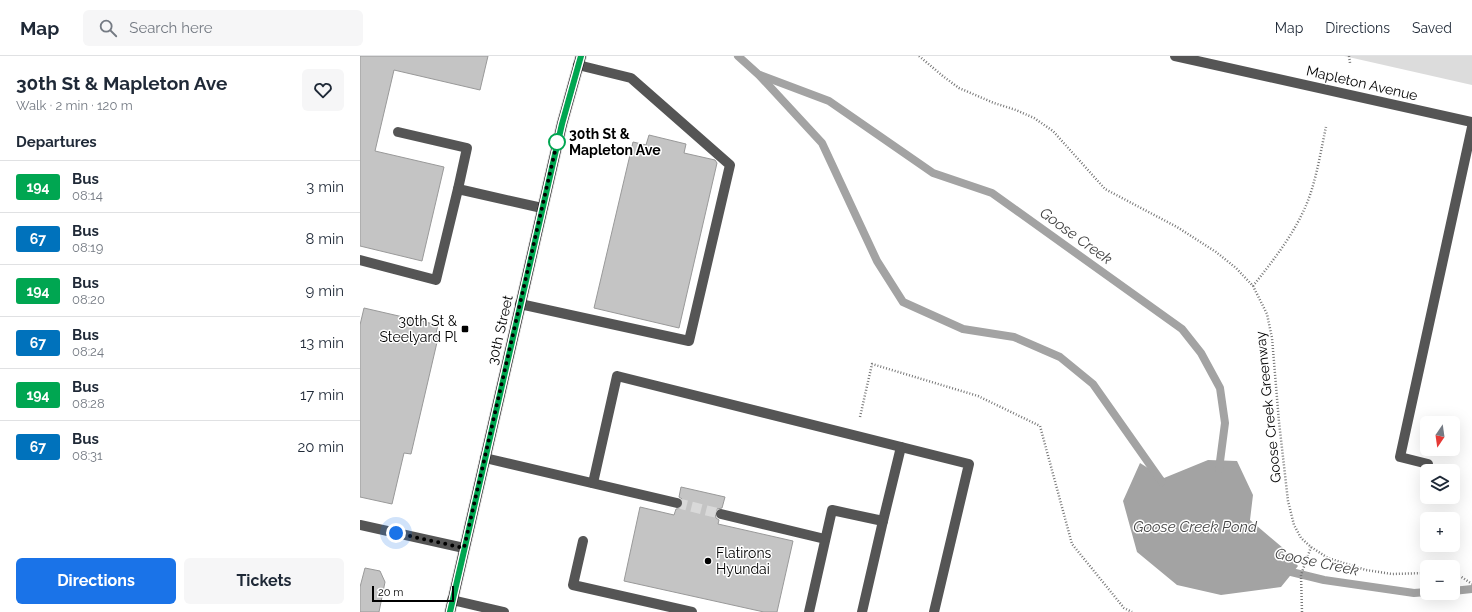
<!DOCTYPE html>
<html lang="en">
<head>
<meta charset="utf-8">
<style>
  body { margin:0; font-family:Raleway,sans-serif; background:#f6f6f7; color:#1f2937; height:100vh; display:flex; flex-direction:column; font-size:15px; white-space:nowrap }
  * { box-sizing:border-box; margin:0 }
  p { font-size:13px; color:#747a83 }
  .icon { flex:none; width:22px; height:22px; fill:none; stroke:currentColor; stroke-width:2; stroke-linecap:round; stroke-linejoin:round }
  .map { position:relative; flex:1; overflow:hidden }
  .sheet { display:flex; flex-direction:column; background:#fff; width:360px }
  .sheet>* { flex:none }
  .badge { padding:0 8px; border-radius:3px; font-size:14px; line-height:26px }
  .needle { width:26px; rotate:193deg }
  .tools { position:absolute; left:1060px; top:360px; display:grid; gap:8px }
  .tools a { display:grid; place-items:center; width:40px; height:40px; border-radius:6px; background:#fff; box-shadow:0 4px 16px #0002; font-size:20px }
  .scale { position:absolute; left:12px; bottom:10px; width:82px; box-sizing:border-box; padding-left:4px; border:2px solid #000; border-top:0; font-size:11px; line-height:14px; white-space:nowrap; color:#000; -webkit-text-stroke:3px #fff; paint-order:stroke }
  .you { position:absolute; width:20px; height:20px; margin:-10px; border:3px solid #fff; border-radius:50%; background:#1a73e8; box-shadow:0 0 0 6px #1a73e833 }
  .map>.badge { position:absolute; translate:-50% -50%; box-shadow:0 0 0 2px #fff }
  h2 { padding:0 16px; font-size:15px; line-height:36px }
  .round { display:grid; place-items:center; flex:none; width:42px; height:42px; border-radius:6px; background:#f6f6f7 }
  .summary { display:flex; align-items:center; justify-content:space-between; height:68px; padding:0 16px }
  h1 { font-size:19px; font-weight:700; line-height:30px }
  .button { display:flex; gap:8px; margin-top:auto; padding:8px 16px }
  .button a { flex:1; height:46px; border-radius:6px; background:#1a73e8; color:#fff; font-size:16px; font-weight:700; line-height:46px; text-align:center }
  .button a+a { background:#f6f6f7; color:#1f2937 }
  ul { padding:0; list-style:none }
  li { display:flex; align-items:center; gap:12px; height:52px; padding:0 16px; border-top:1px solid #e0e1e3 }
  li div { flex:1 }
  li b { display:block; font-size:15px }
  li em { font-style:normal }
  li .badge { min-width:44px; font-weight:700; text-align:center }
  header { display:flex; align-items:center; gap:24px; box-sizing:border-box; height:56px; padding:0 20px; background:#fff; border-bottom:1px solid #e0e1e3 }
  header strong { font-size:19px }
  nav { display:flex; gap:22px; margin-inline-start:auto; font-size:14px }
  .search { width:280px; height:36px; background:#f6f6f7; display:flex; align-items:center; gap:10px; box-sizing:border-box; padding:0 14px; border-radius:6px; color:#747a83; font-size:15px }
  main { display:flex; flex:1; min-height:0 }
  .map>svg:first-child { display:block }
  .green { fill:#dcdcdc }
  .water { fill:#a3a3a3 }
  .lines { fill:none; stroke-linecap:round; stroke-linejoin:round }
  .stream { stroke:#a3a3a3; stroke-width:8 }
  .building { fill:#c4c4c4; stroke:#999 }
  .minor-tunnel { stroke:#d9d9d9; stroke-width:10; stroke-dasharray:10 5; stroke-linecap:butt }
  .major-casing { stroke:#dbdbdb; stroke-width:12 }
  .path { stroke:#777; stroke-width:2.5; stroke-dasharray:1 2; stroke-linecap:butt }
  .minor { stroke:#555; stroke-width:10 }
  .major { stroke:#000; stroke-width:10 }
  .line-casing { stroke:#fff; stroke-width:9 }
  .line { stroke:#00a651; stroke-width:6 }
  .walk { stroke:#000; stroke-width:4; stroke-dasharray:0 7.2 }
  .stop-dot { fill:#fff; stroke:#00a651; stroke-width:2 }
  .poi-dot { fill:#000; stroke:#fff; stroke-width:1.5 }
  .labels { text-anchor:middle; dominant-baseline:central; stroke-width:3; stroke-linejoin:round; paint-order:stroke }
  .street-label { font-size:14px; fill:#000; stroke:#fff }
  .stop-label { font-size:14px; font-weight:bold; fill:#000; stroke:#fff; text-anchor:start }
  .poi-label { font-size:14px; fill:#000; stroke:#fff; text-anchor:end }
  .water-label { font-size:15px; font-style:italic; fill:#444; stroke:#fff }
</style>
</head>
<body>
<header>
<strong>Map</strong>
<div class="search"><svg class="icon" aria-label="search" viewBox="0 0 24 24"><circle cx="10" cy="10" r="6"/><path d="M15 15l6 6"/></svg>Search here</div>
<nav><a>Map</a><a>Directions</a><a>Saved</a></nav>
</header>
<main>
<section class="sheet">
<div class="summary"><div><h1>30th St &amp; Mapleton Ave</h1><p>Walk · 2 min · 120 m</p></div><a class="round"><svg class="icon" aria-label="heart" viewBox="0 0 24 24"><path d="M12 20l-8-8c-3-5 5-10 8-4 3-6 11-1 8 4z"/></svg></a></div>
<h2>Departures</h2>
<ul>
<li><span class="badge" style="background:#00a651;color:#fff">194</span><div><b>Bus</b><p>08:14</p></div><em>3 min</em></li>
<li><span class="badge" style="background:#0072bc;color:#fff">67</span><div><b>Bus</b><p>08:19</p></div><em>8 min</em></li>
<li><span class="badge" style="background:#00a651;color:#fff">194</span><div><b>Bus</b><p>08:20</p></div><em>9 min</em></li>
<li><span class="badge" style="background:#0072bc;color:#fff">67</span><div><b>Bus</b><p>08:24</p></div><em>13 min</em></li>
<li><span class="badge" style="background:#00a651;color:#fff">194</span><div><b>Bus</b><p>08:28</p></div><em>17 min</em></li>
<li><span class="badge" style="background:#0072bc;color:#fff">67</span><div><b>Bus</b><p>08:31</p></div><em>20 min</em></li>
</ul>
<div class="button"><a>Directions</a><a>Tickets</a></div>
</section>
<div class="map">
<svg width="1112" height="556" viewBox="0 0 1112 556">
  <rect width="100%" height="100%" fill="#fff"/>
  <path class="green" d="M984,0H1112V29Z"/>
  <path class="water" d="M848,404L877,405L893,439L890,464L923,492L938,510L921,531L861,539L817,529L777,496L763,445L780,407L804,422Z"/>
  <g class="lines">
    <g class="stream">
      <path d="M378,0L399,19L462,87L517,205L543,246L603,273L654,281L700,301L733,328L802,426"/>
      <path d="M400,19L469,45L573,117L632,137L822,273L841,297L860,332L865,367L859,413"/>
      <path d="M923,514L964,524L1054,537L1067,536"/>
      <path d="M1093,535L1112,533"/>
    </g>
  </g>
  <g class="building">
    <path d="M0,0H128L120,34L34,14L15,95L84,111L62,205L0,190Z"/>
    <path d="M289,79L326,88L324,97L355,104L357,107L319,272L234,252L273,86L286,89Z"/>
    <path d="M4,252L78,269L75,281L78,282L51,398L44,397L32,448L0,441V269Z"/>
    <path d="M321,431L365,441L362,452L357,453L355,457L356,462L359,464L358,468L433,485L417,556H404L264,525L280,451L314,459L316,453L321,452L323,448L322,443L319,441Z"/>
    <path d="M5,512L20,515L25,526L19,556H0V531Z"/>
  </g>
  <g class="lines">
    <path class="minor-tunnel" d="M317,447L361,458"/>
    <defs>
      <path id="major" d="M90,556L202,68L221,0"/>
    </defs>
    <use href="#major" class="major-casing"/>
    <g class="path">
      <path d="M559,0L584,21L599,32L634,47L656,54L674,62L693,75L745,133L817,171L856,196L876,212L893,230L907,258L912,282L919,366L928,445L934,469L941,482L951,491L968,502L1006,514L1032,518L1067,517"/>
      <path d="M989,0L990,7"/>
      <path d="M893,230C912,206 931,182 944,154C956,128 960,98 966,71"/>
      <path d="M500,361L512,308L618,340L680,370L712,488L764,552L772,556"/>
      <path d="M1093,519L1100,520L1112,528"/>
      <path d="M942,556L941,519L951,491"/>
    </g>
    <g class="minor">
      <path d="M815,0L1112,66"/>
      <path d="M38,76L107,92L98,133"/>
      <path d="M0,204L76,224L98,133L182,152"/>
      <path d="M160,248L329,285L370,109L271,22L218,9"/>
      <path d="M125,402L317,447"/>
      <path d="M1068,408L1040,401L1112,71"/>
      <path d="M233,427L257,320L609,408L574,556"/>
      <path d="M361,458L465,483"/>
      <path d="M0,469L104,492"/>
      <path d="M223,485L213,529L332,556"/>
      <path d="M92,544L144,556"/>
      <path d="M449,556L472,454L523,465L541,391"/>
      <path d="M502,556L523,465"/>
    </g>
    <use href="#major" class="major"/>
  </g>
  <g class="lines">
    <defs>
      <path id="line" d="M90,556L202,68L221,0"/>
    </defs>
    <use href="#line" class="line-casing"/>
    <use href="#line" class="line"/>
    <path class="walk" d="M36,477L104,492L198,82L197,86"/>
  </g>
  <circle class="stop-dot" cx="197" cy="86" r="8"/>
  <g class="poi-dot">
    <rect x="101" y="269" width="8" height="8" rx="2"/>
    <circle cx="348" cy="505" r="4"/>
  </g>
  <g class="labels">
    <g class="street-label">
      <text transform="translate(1002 27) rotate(13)">Mapleton Avenue</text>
      <text transform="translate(140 274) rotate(-77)">30th Street</text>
      <text transform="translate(908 351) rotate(-96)">Goose Creek Greenway</text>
    </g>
    <g class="stop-label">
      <text x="209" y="78">30th St &amp;<tspan x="209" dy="16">Mapleton Ave</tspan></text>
    </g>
    <g class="poi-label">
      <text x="97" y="265">30th St &amp;<tspan x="97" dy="16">Steelyard Pl</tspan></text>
      <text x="356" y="497" text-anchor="start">Flatirons<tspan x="356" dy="16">Hyundai</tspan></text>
    </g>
    <g class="water-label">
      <text transform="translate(716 180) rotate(36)">Goose Creek</text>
      <text x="835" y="471">Goose Creek Pond</text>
      <text transform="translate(957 506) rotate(12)">Goose Creek</text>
    </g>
  </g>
</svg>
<div class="tools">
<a><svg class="needle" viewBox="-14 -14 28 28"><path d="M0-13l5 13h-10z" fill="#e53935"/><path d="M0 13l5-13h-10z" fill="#747a83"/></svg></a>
<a><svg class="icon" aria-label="layers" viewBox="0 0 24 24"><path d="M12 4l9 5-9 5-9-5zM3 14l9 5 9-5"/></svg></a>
<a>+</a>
<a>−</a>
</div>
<div class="scale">20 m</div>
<div class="you" style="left:36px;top:477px"></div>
</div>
</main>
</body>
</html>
